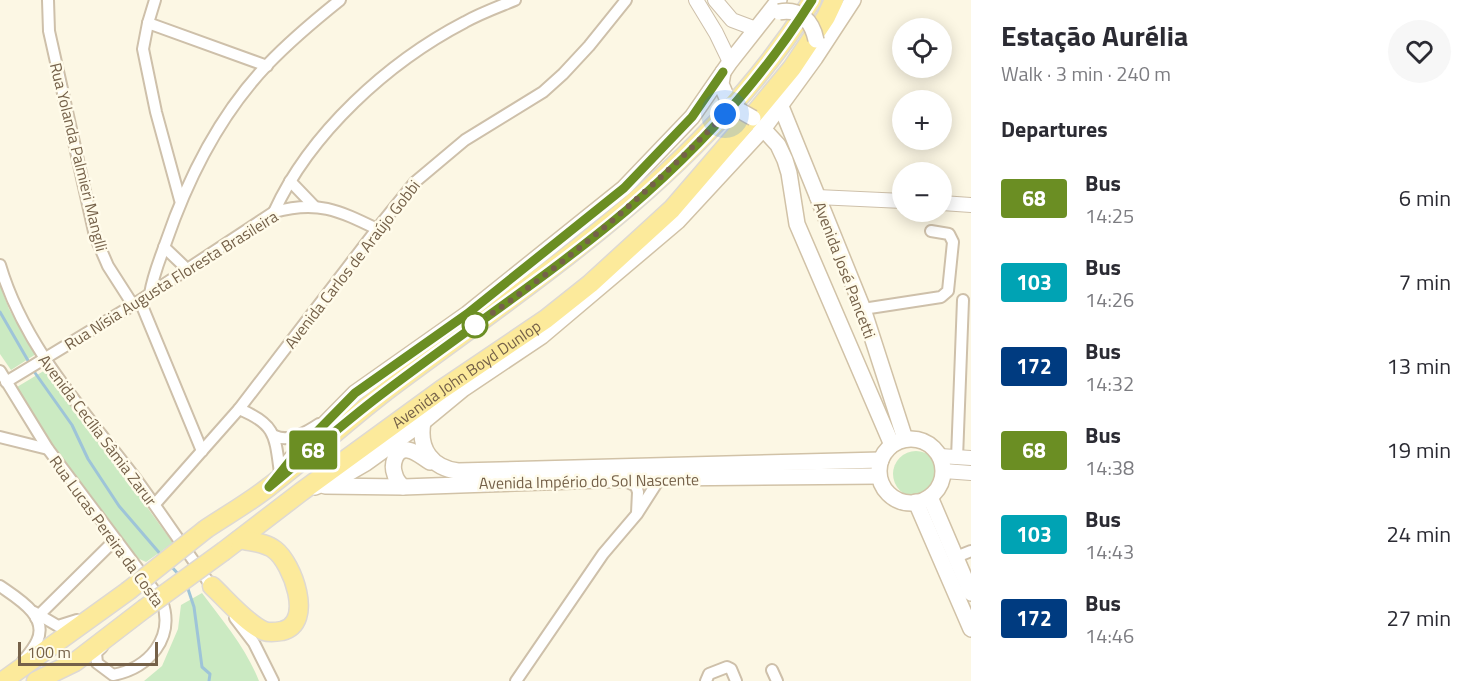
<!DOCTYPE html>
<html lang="en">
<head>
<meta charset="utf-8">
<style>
  body { margin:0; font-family:"Titillium Web",sans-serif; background:#f7f7f7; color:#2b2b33; height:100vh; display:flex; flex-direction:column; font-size:22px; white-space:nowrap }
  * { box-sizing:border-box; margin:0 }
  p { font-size:20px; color:#7c7c81 }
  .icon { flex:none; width:33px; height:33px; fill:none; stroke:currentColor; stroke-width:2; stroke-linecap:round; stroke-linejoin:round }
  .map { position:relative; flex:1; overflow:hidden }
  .drawer { display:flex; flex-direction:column; background:#fff; width:510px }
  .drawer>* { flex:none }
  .badge { padding:0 12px; border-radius:4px; font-size:21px; line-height:39px }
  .buttons { position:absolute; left:892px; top:18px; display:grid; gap:12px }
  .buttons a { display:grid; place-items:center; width:60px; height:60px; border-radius:50%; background:#fff; box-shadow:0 3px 15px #0003; font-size:30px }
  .scale { position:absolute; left:18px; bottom:15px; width:140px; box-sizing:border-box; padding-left:6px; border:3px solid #756149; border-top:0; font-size:16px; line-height:21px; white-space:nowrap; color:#756149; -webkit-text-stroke:4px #fffbea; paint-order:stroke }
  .you { position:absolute; width:30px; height:30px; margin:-15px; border:4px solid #fff; border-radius:50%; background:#1a73e8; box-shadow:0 0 0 9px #1a73e833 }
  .map>.badge { position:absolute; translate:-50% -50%; box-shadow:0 0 0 3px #fff }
  h2 { padding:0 30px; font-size:22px; line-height:54px }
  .round { display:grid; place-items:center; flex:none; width:63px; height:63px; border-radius:32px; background:#f7f7f7 }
  .headline { display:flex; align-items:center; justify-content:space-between; height:102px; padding:0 30px }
  h1 { font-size:28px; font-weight:700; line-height:45px }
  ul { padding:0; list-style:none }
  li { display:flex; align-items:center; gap:18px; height:84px; padding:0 30px }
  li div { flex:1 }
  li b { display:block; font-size:22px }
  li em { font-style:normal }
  li .badge { min-width:66px; font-weight:700; text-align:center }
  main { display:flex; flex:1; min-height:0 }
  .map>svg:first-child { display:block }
  .green { fill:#cbeac2 }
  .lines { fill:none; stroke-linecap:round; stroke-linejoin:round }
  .stream { stroke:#9ec4d8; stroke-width:3 }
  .minor-casing { stroke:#cec0aa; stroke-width:14 }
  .tertiary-casing { stroke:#cec0aa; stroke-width:16 }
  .secondary-casing { stroke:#d1c2a7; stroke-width:18 }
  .primary-casing { stroke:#ded9d3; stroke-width:21 }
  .minor { stroke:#fff; stroke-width:10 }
  .tertiary { stroke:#fff; stroke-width:14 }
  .secondary { stroke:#fff; stroke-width:15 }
  .primary { stroke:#fcea9b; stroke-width:18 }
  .secondary-bridge-casing { stroke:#d1c2a7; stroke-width:18; stroke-linecap:butt }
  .primary-bridge-casing { stroke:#ded9d3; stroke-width:21; stroke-linecap:butt }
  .secondary-bridge { stroke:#fff; stroke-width:15 }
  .primary-bridge { stroke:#fcea9b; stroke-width:18 }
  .line-casing { stroke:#fff; stroke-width:14 }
  .line { stroke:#6b8e23; stroke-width:9 }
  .walk { stroke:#756149; stroke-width:6; stroke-dasharray:0 10.8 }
  .stop-dot { fill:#fff; stroke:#6b8e23; stroke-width:3 }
  .labels { text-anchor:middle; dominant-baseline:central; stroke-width:5; stroke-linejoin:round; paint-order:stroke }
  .street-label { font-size:16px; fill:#756149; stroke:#fffbea }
</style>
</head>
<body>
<main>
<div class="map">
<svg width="971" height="681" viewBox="0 0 971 681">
  <rect width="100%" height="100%" fill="#fcf7e4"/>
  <g class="green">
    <path d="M0,285L9,309L36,354L11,370L0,354Z"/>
    <path d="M47,369L173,543L146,562L135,557L48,440L17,387Z"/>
    <circle cx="916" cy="474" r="23"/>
    <path d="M202,593C223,621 246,648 259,681H144L162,666L178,629L181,605Z"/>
  </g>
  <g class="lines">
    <g class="stream">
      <path d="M0,312L30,364"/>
      <path d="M33,370L72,425L88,459L119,506L162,556"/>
      <path d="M170,565L180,576"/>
      <path d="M187,586L194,607L202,667L210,674L209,681"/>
    </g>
    <defs>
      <g id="minor">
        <path d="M48,0L49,31L95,236L108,266L133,305"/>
        <path d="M155,0L148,23L143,49L156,112L180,200"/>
        <path d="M148,23L267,66"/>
        <path d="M290,181L314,206"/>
        <path d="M274,212C310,133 388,62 465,22C481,13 498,7 515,0"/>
        <path d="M164,247L188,270"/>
        <path d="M0,265C24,347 85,412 136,479C163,516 188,554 215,591"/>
        <path d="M150,294C153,275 160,259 166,242C188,178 221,113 268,64C290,41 315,20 340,0"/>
        <path d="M140,301L202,451"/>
        <path d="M863,309L941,297L948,291L953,242L949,234L931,231"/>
        <path d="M0,371L48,449L162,601C175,638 149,668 113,675L97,663L96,653L102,647"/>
        <path d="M6,382L133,305L274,212C317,200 338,210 377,229"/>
        <path d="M239,409C276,424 275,436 280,473"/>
        <path d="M275,436C289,443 307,432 319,424"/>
        <path d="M0,437L48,449"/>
        <path d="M957,458L963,300"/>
        <path d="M623,480L636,486L638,492L637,513"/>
        <path d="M155,504L239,409L377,229L415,182L465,140L543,92L563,74L589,46L626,0"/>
        <path d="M956,557L971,551"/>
        <path d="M0,586C17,598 49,616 37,641C34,648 28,655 23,661"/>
        <path d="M34,612L58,626L77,620"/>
        <path d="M36,618L115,540"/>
        <path d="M235,618L254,643L273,681"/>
        <path d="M772,670L777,681"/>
        <path d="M516,681L603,554L637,514L660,478"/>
        <path d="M706,681L709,674L727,667L731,669L736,681"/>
      </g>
      <g id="tertiary">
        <path d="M696,0L716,33L730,62"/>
        <path d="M715,0L732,20L756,29"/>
        <path d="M817,197L903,201"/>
        <path d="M942,203L971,205"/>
        <path d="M940,456L971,458"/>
        <path d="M944,471L971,473"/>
      </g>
      <g id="secondary">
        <path d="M723,72L721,84L730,105"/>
        <path d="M780,104L863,309L905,439"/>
        <path d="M757,122L778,145L785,160L789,173L797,224L892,445"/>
        <path d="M423,422C418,449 432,468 458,471L881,460"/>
        <circle cx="911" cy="471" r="32"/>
        <path d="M282,470L297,452L355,393L467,314L624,188L692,117L730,62L779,0"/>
        <path d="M325,486L403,487L660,478L879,476"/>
        <path d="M315,487L347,474L366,463L423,422L463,389L542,336L678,221L764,128L815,58L853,0"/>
        <path d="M403,487C400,484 396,480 395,475C391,465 395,448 408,450C416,451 423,458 430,462"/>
        <path d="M930,497L971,593"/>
        <path d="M916,502L971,629"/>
      </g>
      <g id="primary">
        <path d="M206,529C227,515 250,502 270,486C312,454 351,417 394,385C546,272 710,165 812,0"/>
        <path id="s1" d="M224,551L301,492L441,390L546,319L590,284L672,209L759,108L792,68L826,17L834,0"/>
        <path d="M212,586C226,599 247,624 264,631C270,633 276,632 282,631C315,623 292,563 275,550C265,542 251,542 240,539"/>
        <path d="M3,681L128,591"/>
        <path d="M36,681L75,662L144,609"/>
      </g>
    </defs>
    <use href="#minor" class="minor-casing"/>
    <use href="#tertiary" class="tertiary-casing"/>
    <use href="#secondary" class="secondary-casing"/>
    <use href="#primary" class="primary-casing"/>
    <use href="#minor" class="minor"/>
    <use href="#tertiary" class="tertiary"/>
    <use href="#secondary" class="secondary"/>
    <use href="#primary" class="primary"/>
    <defs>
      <g id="secondary-bridge">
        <path d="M779,12C800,8 812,21 816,40"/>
        <path d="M730,105L753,118"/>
      </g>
      <g id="primary-bridge">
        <path d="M128,591L206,529"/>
        <path d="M144,609L224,551"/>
      </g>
    </defs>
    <use href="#secondary-bridge" class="secondary-bridge-casing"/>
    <use href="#primary-bridge" class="primary-bridge-casing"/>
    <use href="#secondary-bridge" class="secondary-bridge"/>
    <use href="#primary-bridge" class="primary-bridge"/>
  </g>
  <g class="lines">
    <defs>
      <path id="line" d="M723,72L692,117L624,188L467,314L355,393L297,452L269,487C304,458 338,428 374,400C457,336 546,278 627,210C697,150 763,78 812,0"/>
    </defs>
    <use href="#line" class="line-casing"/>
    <use href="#line" class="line"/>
    <path class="walk" d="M475,325C566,264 649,193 725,114"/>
  </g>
  <circle class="stop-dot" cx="475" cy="325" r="12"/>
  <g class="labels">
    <g class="street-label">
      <text transform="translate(79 157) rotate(76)">Rua Yolanda Palmieri Manglli</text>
      <text transform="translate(352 264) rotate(-52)">Avenida Carlos de Araújo Gobbi</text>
      <text transform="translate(845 270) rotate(69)">Avenida José Pancetti</text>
      <text transform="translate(171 280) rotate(-32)">Rua Nísia Augusta Floresta Brasileira</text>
      <text stroke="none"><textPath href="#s1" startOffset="300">Avenida John Boyd Dunlop</textPath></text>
      <text transform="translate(98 430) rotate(53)">Avenida Cecília Sâmia Zarur</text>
      <text transform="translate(589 481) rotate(-1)">Avenida Império do Sol Nascente</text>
      <text transform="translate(107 531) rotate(54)">Rua Lucas Pereira da Costa</text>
    </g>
  </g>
</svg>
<div class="buttons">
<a><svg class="icon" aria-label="locate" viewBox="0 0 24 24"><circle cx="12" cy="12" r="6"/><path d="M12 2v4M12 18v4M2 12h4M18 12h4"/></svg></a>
<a>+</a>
<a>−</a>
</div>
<div class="scale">100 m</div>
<div class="you" style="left:725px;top:114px"></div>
<b class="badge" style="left:313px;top:450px;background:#6b8e23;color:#fff">68</b>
</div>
<section class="drawer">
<div class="headline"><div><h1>Estação Aurélia</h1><p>Walk · 3 min · 240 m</p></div><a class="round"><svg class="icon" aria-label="heart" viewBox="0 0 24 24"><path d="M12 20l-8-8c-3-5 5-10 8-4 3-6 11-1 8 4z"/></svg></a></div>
<h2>Departures</h2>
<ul>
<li><span class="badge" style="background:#6b8e23;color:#fff">68</span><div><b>Bus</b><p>14:25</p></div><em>6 min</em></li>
<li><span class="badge" style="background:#00a3b4;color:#fff">103</span><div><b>Bus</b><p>14:26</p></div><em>7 min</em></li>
<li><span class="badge" style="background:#003b80;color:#fff">172</span><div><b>Bus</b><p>14:32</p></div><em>13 min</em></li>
<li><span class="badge" style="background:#6b8e23;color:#fff">68</span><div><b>Bus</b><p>14:38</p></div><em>19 min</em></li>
<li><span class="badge" style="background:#00a3b4;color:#fff">103</span><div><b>Bus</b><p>14:43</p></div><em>24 min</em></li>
<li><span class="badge" style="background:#003b80;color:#fff">172</span><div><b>Bus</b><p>14:46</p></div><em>27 min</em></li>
</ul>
</section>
</main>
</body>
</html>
